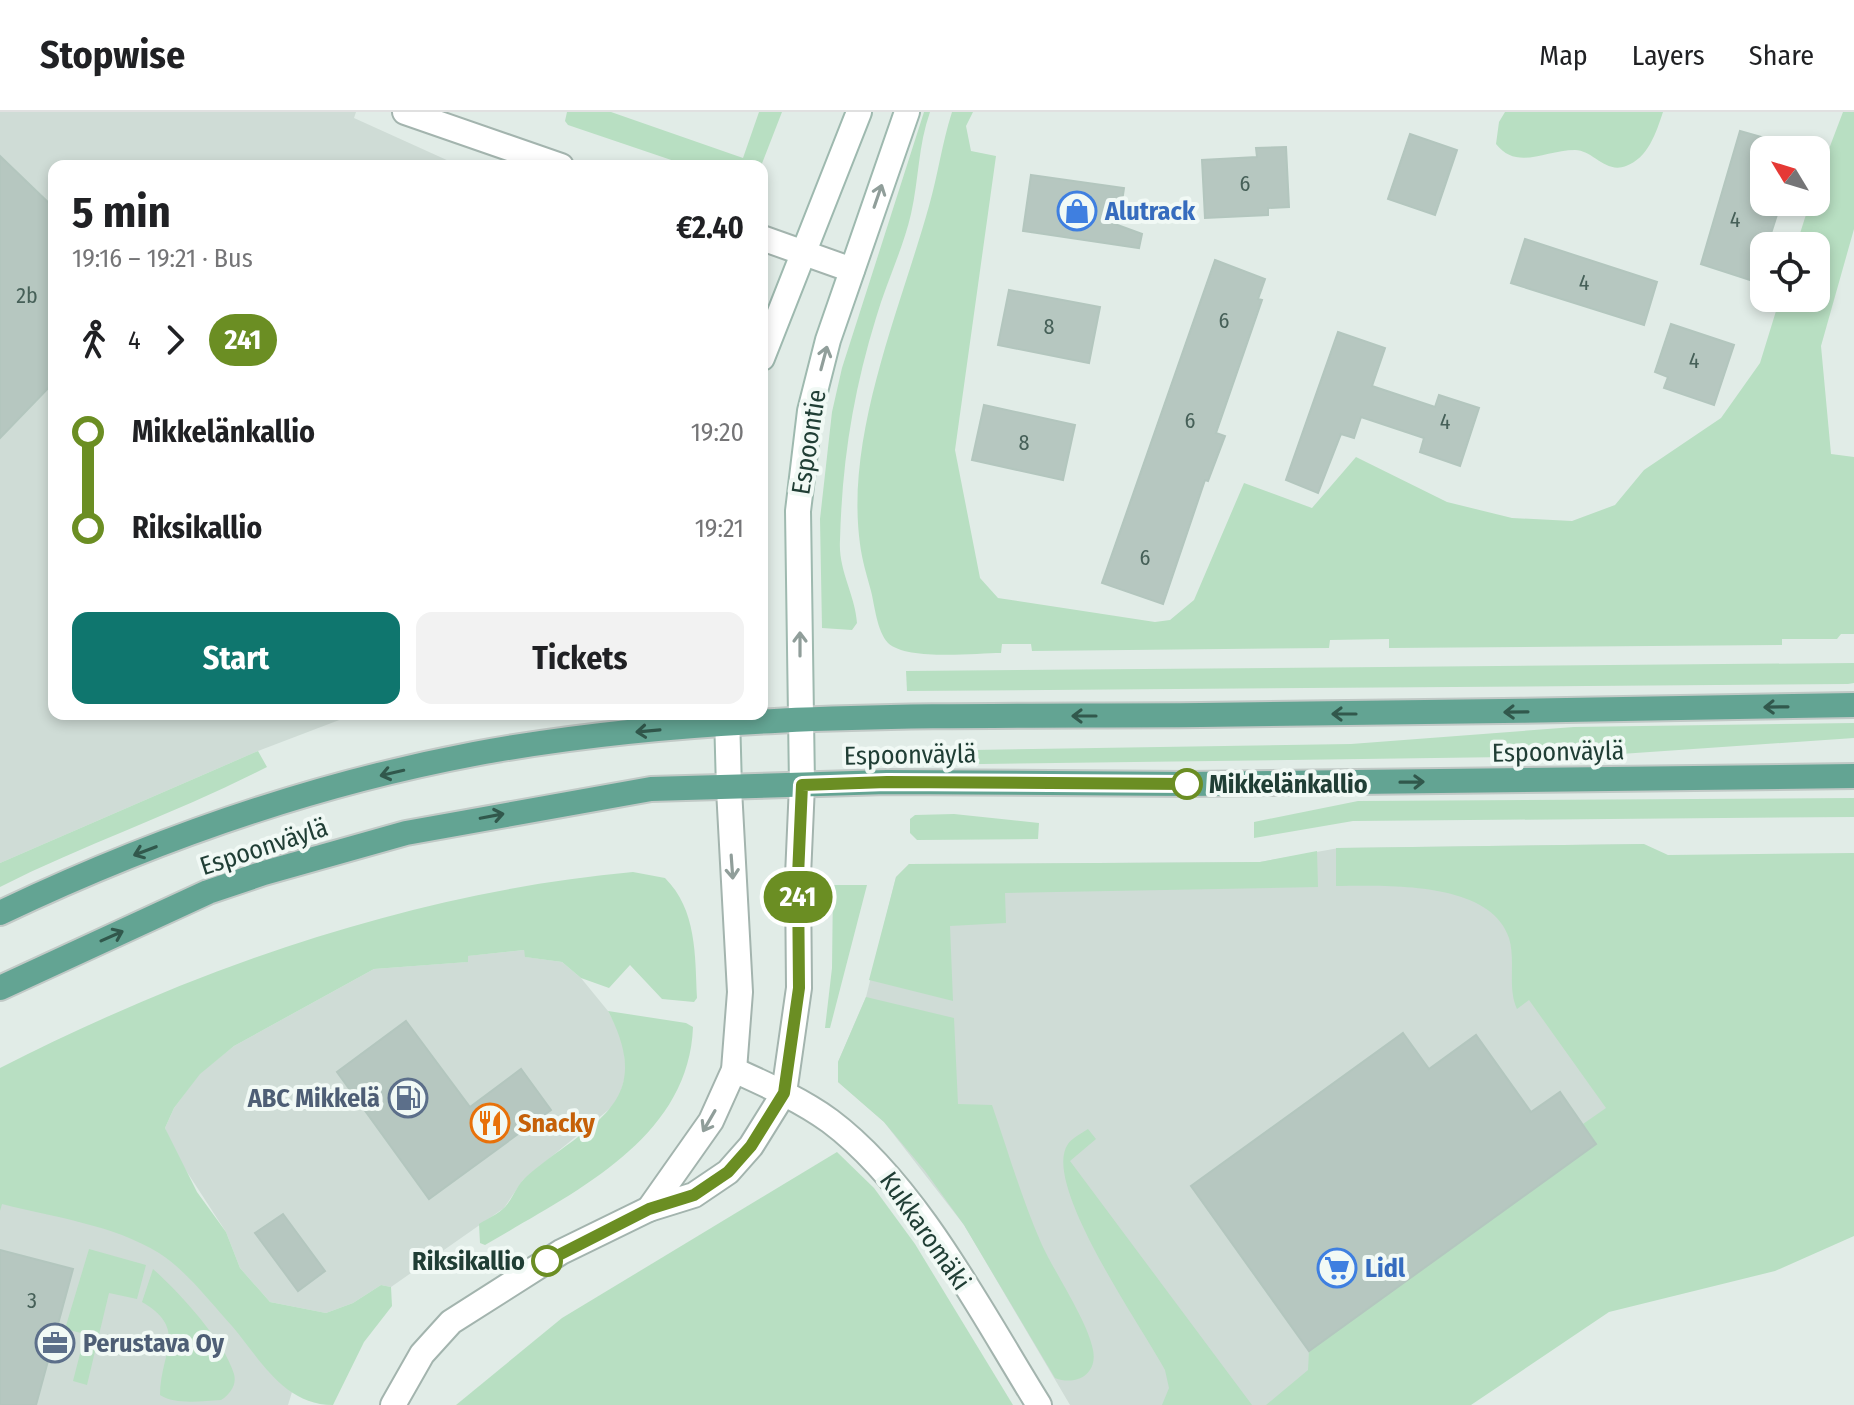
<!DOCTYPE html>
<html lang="en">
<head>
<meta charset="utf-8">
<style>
  body { margin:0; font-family:"Fira Sans Condensed",sans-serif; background:#f2f2f2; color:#202124; height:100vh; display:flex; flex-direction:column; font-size:30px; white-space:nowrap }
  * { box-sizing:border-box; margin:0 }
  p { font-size:26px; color:#757577 }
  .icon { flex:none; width:44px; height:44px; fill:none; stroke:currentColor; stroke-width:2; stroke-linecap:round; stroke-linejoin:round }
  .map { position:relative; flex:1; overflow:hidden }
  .side { position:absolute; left:48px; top:48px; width:720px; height:560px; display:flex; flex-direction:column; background:#fff; border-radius:16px; box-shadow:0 4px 12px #0003 }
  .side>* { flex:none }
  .badge { padding:0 16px; border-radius:26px; font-size:28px; line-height:52px }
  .needle { width:52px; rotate:308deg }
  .buttons { position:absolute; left:1750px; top:24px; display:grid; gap:16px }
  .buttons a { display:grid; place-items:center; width:80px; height:80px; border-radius:16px; background:#fff; box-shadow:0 4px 12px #0003; font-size:40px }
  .map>.badge { position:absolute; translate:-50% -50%; box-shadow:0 0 0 4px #fff }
  .legs { display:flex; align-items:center; gap:12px; height:88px; padding:0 24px; font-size:26px }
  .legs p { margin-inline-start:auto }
  .head { display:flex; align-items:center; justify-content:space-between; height:136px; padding:0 24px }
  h1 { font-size:44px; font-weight:700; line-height:60px }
  .button { display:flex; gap:16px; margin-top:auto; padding:16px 24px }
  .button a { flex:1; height:92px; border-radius:16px; background:#0f766e; color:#fff; font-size:32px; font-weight:700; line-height:92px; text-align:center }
  .button a+a { background:#f2f2f2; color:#202124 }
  ul { padding:0 24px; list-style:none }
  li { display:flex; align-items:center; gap:28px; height:96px; font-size:30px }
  li i { display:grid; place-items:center; width:12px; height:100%; margin:0 10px; background:currentColor }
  li i::after { content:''; width:20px; height:20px; margin:-10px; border:6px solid; border-radius:50%; background:#fff }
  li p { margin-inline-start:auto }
  li:first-child i { background:linear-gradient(#0000 50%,currentColor 0) }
  li:last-child i { background:linear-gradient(currentColor 50%,#0000 0) }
  header { display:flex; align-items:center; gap:48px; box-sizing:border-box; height:112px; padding:0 40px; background:#fff; border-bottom:2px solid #e0e0e0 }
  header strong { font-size:38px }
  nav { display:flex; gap:44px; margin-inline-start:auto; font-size:28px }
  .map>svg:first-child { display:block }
  .built { fill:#cfdcd6 }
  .green { fill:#b8dfc2 }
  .building { fill:#b6c7c0; stroke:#b3c6be; stroke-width:2 }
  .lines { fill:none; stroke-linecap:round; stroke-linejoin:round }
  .street-casing { stroke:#a3b4ae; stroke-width:28 }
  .secondary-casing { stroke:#9eb9af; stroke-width:28 }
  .primary-casing { stroke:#c1c9c6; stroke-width:28 }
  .street { stroke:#fff; stroke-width:24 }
  .secondary { stroke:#fff; stroke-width:24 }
  .primary { stroke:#63a493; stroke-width:24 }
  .oneway { stroke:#909e9a }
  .oneway2 { stroke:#31584c }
  .line-1-casing { stroke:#fff; stroke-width:18 }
  .line-1 { stroke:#6b8e23; stroke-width:12 }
  .stop-1-dot { fill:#fff; stroke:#6b8e23; stroke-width:4 }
  .labels { text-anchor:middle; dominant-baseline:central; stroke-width:8; stroke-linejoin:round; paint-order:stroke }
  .number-label { font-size:22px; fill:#466058 }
  .shop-label { font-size:26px; font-weight:bold; fill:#366cbe; stroke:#f1f9f5; text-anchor:start }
  .street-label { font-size:26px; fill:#203e35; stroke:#f1f9f5 }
  .stop-label { font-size:26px; font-weight:bold; fill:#203e35; stroke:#f1f9f5; text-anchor:start }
  .service-label { font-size:26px; font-weight:bold; fill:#4e5e75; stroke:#f1f9f5; text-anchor:end }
  .food-label { font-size:26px; font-weight:bold; fill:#c56008; stroke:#f1f9f5; text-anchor:start }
</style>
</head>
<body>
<header>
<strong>Stopwise</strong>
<nav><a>Map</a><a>Layers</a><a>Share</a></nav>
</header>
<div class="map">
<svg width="1854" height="1293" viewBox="0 0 1854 1293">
  <rect width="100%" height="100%" fill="#e1ece7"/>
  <g class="built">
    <path d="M0,0H356L354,6L460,54H54V602H355L258,639L0,751Z"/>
    <path d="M1644,732L1661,1001L1338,1293H1070L964,1113L884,1010L838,970V950L866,885L896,765L909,752L1260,750L1339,736Z"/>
    <path d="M524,838L526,845L562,850L581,866L608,899L623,928L626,961L618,990L523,1068L504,1096L391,1175L381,1173L353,1191L326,1201L270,1190L240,1156L226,1120L174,1040L165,1016L174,996L200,961L234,934L374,857L467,850V844Z"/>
    <path d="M61,1036L309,1225L288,1293H0V1076Z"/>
  </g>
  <g class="green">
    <path d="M567,0H611L743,46L759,0H782L761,54H689L568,13L565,9Z"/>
    <path d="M924,0H930C918,34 919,67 911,102C903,137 886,171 876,206C853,280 842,351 840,428C838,458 855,482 857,511L852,518L822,516L820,407L832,300L842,256Z"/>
    <path d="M952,0H973L966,14L971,39L996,44L955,338L980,466L998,486L1155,510L1170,508L1194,488L1244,371L1312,396L1356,345L1447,390L1512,406L1572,409L1615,393L1644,358L1721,306L1760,251L1780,186H1816V134H1796L1810,90H1816V71L1843,0H1854V117L1821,234L1831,342L1854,345V522H1841L1837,527H1782V533L1389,536V527L1330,528L1329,536L1032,539L1031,532H1002L1001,541C975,541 907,549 888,531C877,519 875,495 871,479C867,464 862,448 860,432C845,323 900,198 929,94C938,63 942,31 952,0Z"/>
    <path d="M1505,0H1663C1656,21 1648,46 1626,54C1605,62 1593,38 1575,38C1545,38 1517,59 1496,32L1499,10Z"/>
    <path d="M1854,551V571L1848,572L907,579L906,559Z"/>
    <path d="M1854,611V626L1592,644L911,653V639L1351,632L1574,615Z"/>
    <path d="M258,639L267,655C180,700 87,731 0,775V751Z"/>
    <path d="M1854,686V705L1353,709L1254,726V710L1358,689Z"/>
    <path d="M954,702L1039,711L1038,727L917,728L910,721V707L915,703Z"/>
    <path d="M1644,732L1668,743L1854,741V1124L1775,1159L1609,1200L1471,1293H1266L1308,1258L1309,1239L1596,1032L1583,1012L1606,996L1529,888L1517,897C1507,875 1516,850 1509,826C1490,768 1383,774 1336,774V736Z"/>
    <path d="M1317,739L1318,775L1005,781L1006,811L950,814L953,889L869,868L896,765L909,752L1260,750Z"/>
    <path d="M633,760L665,766C697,798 695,843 697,886L694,890L662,887L630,853L609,876L581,866L562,850L525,845L524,838L468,844V850L374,857L234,934L200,962L174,996L165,1016L197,1080L226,1120L240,1156L270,1190L326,1201L353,1191L381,1173L391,1175L392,1194L364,1230L333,1293C284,1293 260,1247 232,1214C210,1190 187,1159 159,1141C114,1113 53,1105 2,1092L0,1099V956C196,856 413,780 633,760Z"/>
    <path d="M833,773H867L830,916H825L832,856Z"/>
    <path d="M866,885L954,906L958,992L992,993C1008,1039 1022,1088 1042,1133C1055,1161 1088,1210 1093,1238C1098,1263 1075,1274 1055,1266L964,1113L925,1059L884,1010L838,970V950Z"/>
    <path d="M608,899L686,911L693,915C689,1022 584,1075 504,1122L485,1133L480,1131L479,1112C487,1107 498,1102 505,1095C513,1086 517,1073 526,1065C588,1011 658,994 608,899Z"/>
    <path d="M1088,1017L1096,1027L1070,1049L1252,1293H1162L1169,1276L1165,1258C1144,1218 1040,1071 1068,1032C1072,1026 1082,1021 1088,1017Z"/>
    <path d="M837,1040L874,1076L915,1132L1013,1293H456L562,1206Z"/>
    <path d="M89,1137L146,1153L137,1187L109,1181L87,1273L73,1269L85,1222L65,1217Z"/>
    <path d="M153,1157C178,1179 225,1230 234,1262C237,1273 230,1282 221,1288C202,1289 175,1293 160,1283C160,1241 189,1217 142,1190Z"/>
  </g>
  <g class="building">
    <path d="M1740,19L1790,33L1788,38H1764V90H1781L1767,134H1764L1756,170L1701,152Z"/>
    <path d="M1410,22L1457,38L1435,103L1388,87Z"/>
    <path d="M1286,35L1289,95L1268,96V103L1205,106L1202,48L1257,45L1256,36Z"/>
    <path d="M0,44L54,96V270L0,326Z"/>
    <path d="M1031,63L1124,76L1119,110L1112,111L1142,122L1139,136L1023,119Z"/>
    <path d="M1525,127L1657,170L1644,213L1511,171Z"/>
    <path d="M1215,148L1265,167L1258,187L1262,188L1216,321L1225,324L1208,369L1205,368L1163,492L1102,471Z"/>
    <path d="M1009,178L1100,195L1089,251L998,233Z"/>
    <path d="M1671,212L1734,233L1714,293L1664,276L1668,265L1655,260Z"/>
    <path d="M1338,220L1385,236L1372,274L1435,295L1439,283L1479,296L1460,354L1420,340L1424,326L1361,305L1354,326L1341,322L1318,381L1286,368Z"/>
    <path d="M984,293L1075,313L1063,368L972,348Z"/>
    <path d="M406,909L470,995L521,957L551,998L429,1087L337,960Z"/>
    <path d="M1403,921L1429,957L1476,923L1531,1000L1560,980L1596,1032L1309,1239L1191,1074Z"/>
    <path d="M283,1102L325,1159L298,1179L255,1121Z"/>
    <path d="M0,1138L73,1157L36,1293H0Z"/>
  </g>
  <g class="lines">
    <defs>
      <g id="street">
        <path d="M405,0L561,54"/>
        <path d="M762,126L852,158"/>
        <path d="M734,958C767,973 801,988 830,1009C917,1074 982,1202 1039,1293"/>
        <path d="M649,1097L711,1009L734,958L740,880L729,677"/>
        <path d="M393,1293L422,1242L451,1210L561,1140L649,1097L694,1083L728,1060L751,1034L784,981L799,876L798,764L802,673"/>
      </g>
      <g id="secondary">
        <path d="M762,246L859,0"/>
        <path d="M727,602L729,677"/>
        <path d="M802,673L798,399L810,299L828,228L907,0"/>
      </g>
      <g id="primary">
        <path d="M0,801C151,729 310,673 474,642C713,597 960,605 1201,603C1419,601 1636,597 1854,593"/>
        <path d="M0,876L208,780L264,761L406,721L651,677L887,670L1188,672L1854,664"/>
      </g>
    </defs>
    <use href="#street" class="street-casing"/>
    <use href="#secondary" class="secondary-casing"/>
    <use href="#primary" class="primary-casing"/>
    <use href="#street" class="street"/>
    <use href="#secondary" class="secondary"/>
    <use href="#primary" class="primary"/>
  </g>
  <defs><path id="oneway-shaft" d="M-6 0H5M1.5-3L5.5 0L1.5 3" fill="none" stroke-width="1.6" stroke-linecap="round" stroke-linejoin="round" transform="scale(2)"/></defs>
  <g class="oneway">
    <use href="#oneway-shaft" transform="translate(878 84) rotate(-71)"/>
    <use href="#oneway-shaft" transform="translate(824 246) rotate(-75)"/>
    <use href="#oneway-shaft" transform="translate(800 532) rotate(-90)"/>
    <use href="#oneway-shaft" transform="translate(732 755) rotate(86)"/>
    <use href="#oneway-shaft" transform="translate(709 1009) rotate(120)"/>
  </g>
  <g class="oneway2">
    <use href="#oneway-shaft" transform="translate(1776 595) rotate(179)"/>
    <use href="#oneway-shaft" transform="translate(1516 600) rotate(179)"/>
    <use href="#oneway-shaft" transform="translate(1344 602) rotate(180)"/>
    <use href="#oneway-shaft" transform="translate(1084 604) rotate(180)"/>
    <use href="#oneway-shaft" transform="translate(648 619) rotate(175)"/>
    <use href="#oneway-shaft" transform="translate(392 661) rotate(167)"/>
    <use href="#oneway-shaft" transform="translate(1412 670) rotate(-1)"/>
    <use href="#oneway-shaft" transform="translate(492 704) rotate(-11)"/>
    <use href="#oneway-shaft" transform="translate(145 739) rotate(159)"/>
    <use href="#oneway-shaft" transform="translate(112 824) rotate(-24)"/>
  </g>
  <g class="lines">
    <defs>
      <path id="line-1" d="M547,1149L649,1097L694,1083L728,1060L751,1034L784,981L799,876L798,764L802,673L887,670L1187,672"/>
    </defs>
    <use href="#line-1" class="line-1-casing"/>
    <use href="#line-1" class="line-1"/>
  </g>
  <defs>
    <symbol id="shop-ring" viewBox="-11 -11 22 22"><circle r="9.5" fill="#f1f9f5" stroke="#3f7fe0" stroke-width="1.5"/><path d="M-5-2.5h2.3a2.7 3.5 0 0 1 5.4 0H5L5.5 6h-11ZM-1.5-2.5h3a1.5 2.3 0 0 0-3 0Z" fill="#3f7fe0"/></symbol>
    <symbol id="fuel-ring" viewBox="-11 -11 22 22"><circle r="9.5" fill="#f1f9f5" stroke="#5c6f8a" stroke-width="1.5"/><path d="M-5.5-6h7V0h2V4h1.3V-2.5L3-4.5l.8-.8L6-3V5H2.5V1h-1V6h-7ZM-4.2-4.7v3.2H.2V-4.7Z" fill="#5c6f8a"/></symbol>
    <symbol id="restaurant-ring" viewBox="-11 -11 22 22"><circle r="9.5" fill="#f1f9f5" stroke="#e8710a" stroke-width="1.5"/><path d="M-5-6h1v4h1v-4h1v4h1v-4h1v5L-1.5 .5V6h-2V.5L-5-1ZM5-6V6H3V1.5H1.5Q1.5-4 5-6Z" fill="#e8710a"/></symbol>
    <symbol id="supermarket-ring" viewBox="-11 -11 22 22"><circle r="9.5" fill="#f1f9f5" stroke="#3f7fe0" stroke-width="1.5"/><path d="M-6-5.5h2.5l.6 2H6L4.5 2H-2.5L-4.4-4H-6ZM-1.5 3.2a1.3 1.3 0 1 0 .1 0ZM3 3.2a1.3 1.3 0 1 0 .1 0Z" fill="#3f7fe0"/></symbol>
    <symbol id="office-ring" viewBox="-11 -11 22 22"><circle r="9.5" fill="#f1f9f5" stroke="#5c6f8a" stroke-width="1.5"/><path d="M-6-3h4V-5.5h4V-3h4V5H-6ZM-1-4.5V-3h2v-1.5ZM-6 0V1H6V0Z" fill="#5c6f8a"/></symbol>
  </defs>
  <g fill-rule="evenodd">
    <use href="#shop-ring" x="1055" y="77" width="44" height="44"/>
    <use href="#fuel-ring" x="386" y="964" width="44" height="44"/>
    <use href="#restaurant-ring" x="468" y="989" width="44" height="44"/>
    <use href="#supermarket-ring" x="1315" y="1134" width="44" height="44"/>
    <use href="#office-ring" x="33" y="1209" width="44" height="44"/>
  </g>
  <g class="stop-1-dot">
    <circle cx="1187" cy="672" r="14"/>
    <circle cx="547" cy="1149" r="14"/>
  </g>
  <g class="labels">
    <g class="number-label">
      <text x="1245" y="71">6</text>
      <text x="1735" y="107">4</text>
      <text x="1584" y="170">4</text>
      <text x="27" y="183">2b</text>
      <text x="1224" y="208">6</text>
      <text x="1049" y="214">8</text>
      <text x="1694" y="248">4</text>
      <text x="1190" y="308">6</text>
      <text x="1445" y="309">4</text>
      <text x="1024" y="330">8</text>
      <text x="1145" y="445">6</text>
      <text x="32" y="1188">3</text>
    </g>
    <g class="shop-label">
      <text x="1105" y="99">Alutrack</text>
      <text x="1365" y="1156">Lidl</text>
    </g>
    <g class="street-label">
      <text transform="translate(809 330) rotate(-81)">Espoontie</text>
      <text transform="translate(1558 640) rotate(-1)">Espoonväylä</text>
      <text transform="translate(910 643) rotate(-1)">Espoonväylä</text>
      <text transform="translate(264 735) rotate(-18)">Espoonväylä</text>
      <text transform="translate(925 1119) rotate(55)">Kukkaromäki</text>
    </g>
    <g class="stop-label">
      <text x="1209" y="672">Mikkelänkallio</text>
      <text x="525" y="1149" text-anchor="end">Riksikallio</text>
    </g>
    <g class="service-label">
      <text x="380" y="986">ABC Mikkelä</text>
      <text x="83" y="1231" text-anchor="start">Perustava Oy</text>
    </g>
    <g class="food-label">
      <text x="518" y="1011">Snacky</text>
    </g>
  </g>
</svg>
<div class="buttons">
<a><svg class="needle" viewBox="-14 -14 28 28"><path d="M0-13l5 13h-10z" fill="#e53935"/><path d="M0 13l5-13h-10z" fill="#757577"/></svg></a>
<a><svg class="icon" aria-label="locate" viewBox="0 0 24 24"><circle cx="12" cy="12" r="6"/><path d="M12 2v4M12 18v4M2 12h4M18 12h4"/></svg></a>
</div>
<b class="badge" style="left:798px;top:785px;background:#6b8e23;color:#fff">241</b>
<section class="side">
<div class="head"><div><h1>5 min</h1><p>19:16 – 19:21 · Bus</p></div><b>€2.40</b></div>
<div class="legs"><svg class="icon" aria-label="walk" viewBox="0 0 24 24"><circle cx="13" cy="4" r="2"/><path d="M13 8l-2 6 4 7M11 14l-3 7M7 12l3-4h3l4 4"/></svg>4<svg class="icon" aria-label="forward" viewBox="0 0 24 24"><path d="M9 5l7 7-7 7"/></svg><b class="badge" style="background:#6b8e23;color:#fff">241</b></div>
<ul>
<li><i style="color:#6b8e23"></i><b>Mikkelänkallio</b><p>19:20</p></li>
<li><i style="color:#6b8e23"></i><b>Riksikallio</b><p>19:21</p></li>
</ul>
<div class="button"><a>Start</a><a>Tickets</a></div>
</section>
</div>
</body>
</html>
